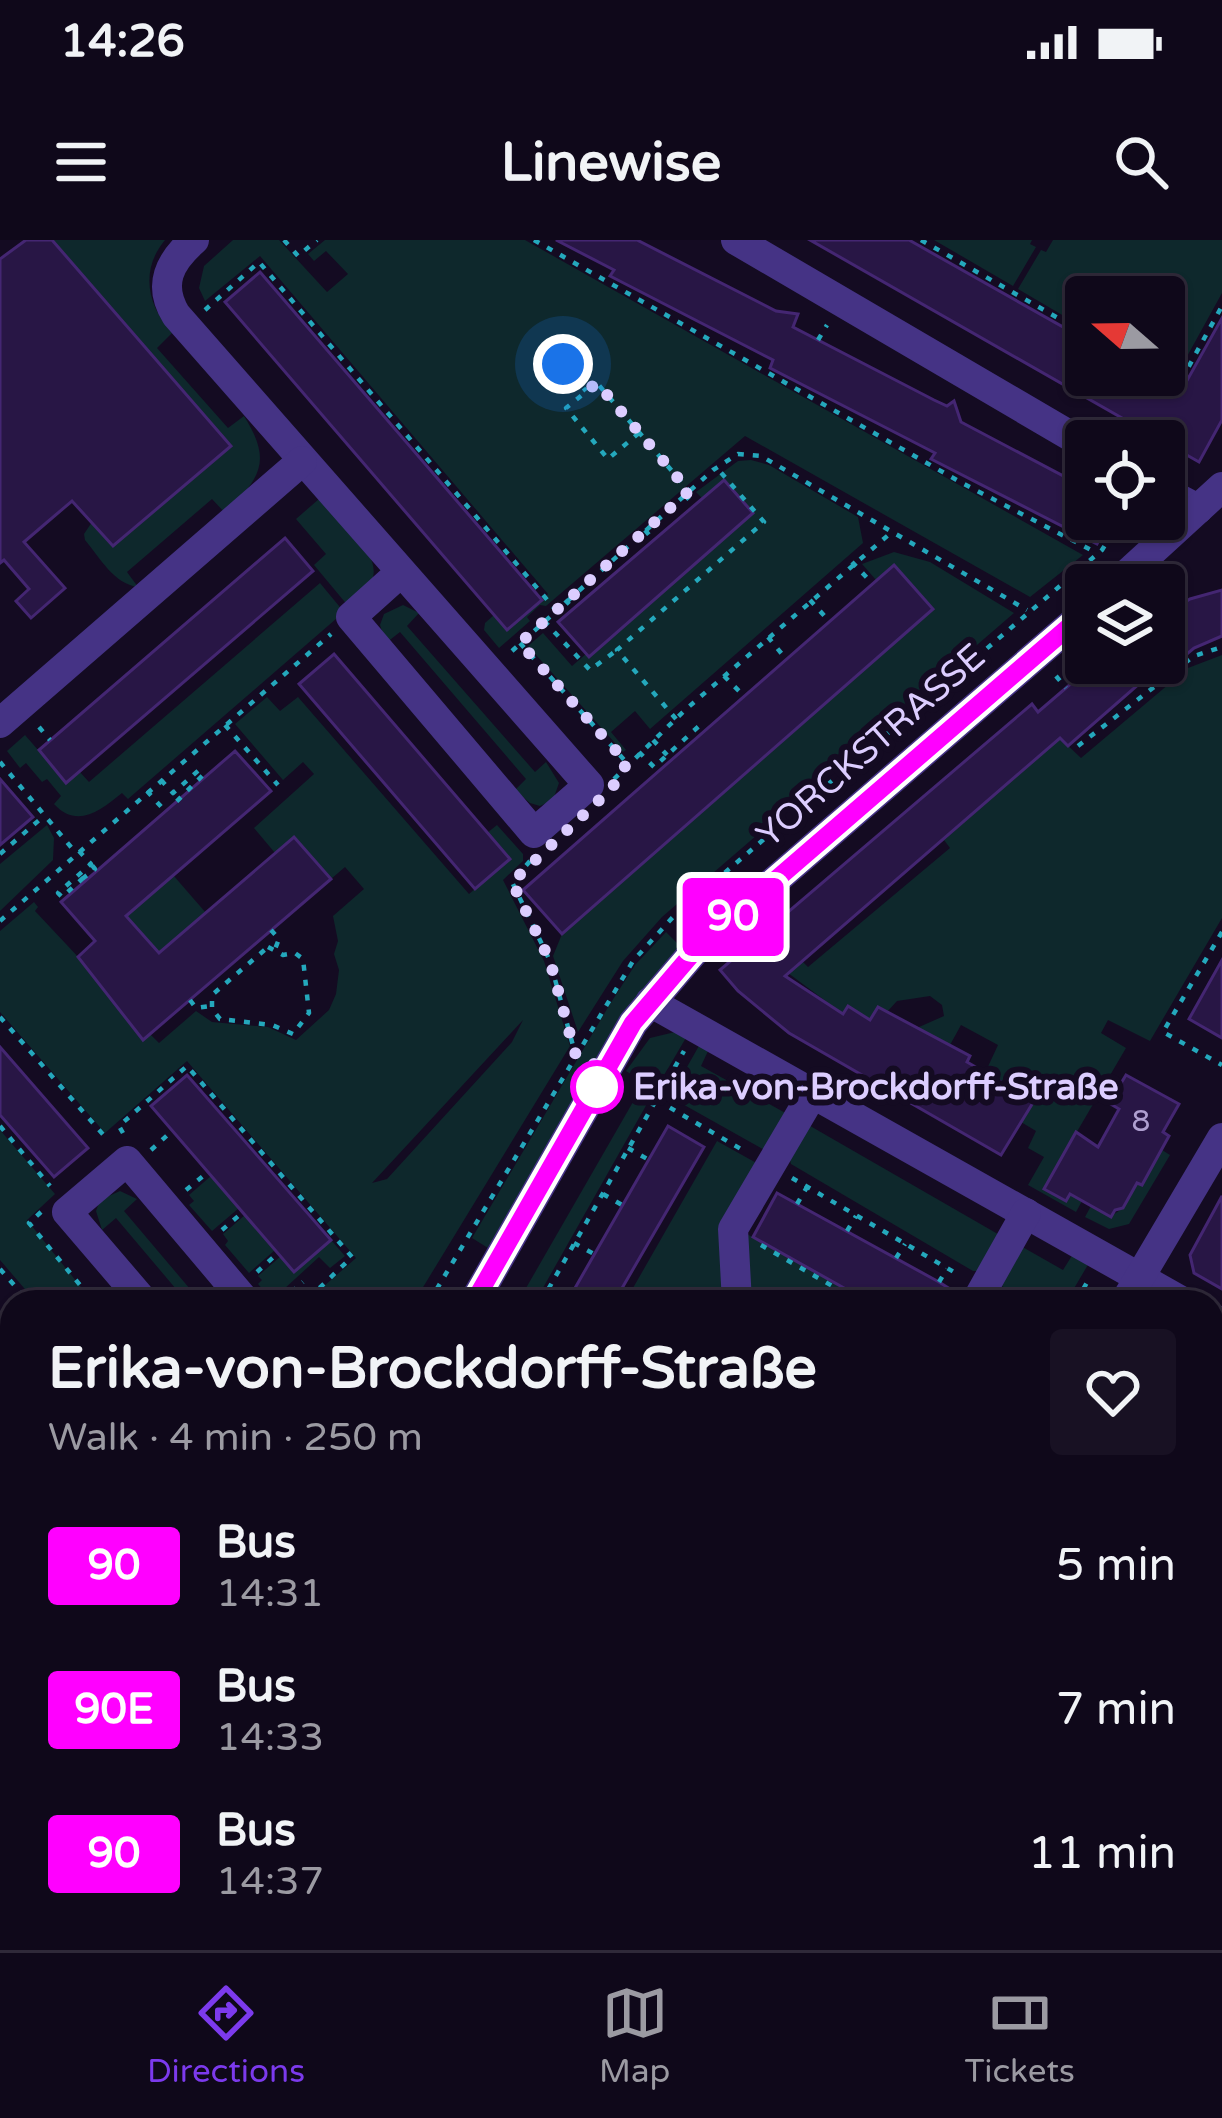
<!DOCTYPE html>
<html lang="en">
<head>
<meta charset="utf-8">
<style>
  body { margin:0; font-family:"Varela Round",sans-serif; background:#181123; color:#f1f3f6; height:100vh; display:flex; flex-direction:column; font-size:45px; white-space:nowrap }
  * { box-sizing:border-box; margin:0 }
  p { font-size:39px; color:#9b9aa2 }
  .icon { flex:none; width:66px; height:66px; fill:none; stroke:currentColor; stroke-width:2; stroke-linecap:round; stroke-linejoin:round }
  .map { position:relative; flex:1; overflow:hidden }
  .panel { position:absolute; left:0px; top:1050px; width:1224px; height:660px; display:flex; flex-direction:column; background:#0f081a; border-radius:36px 36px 0 0; box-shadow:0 3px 9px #0004,0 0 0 3px #2f2939 }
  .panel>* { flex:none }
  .badge { padding:0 24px; border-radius:9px; font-size:42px; line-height:78px }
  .needle { width:78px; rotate:290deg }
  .controls { position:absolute; left:1065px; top:36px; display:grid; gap:24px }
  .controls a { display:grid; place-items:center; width:120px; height:120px; border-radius:12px; background:#0f081a; box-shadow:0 3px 9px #0004,0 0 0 3px #2f2939; font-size:60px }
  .you { position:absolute; width:60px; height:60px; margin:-30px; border:9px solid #fff; border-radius:50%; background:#1a73e8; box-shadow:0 0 0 18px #1a73e833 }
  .map>.badge { position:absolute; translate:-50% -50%; box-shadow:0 0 0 6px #fff }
  .round { display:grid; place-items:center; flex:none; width:126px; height:126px; border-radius:12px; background:#181123 }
  .overview { display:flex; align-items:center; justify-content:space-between; height:204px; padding:0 48px }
  h1 { font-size:57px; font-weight:700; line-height:90px }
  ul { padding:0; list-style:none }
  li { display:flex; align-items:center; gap:36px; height:144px; padding:0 48px }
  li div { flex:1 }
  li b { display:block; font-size:45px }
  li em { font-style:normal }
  li .badge { min-width:132px; font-weight:700; text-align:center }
  .status { display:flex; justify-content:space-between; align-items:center; height:84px; padding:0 60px; background:#0f081a; direction:ltr }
  .status svg { height:33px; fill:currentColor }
  header { display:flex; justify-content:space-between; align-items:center; height:156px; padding:0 48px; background:#0f081a; font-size:54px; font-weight:700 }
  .menu { display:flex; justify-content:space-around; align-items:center; height:168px; border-top:3px solid #2f2939; background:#0f081a; font-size:33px; color:#9b9aa2 }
  .menu a { display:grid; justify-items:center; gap:6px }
  .menu .on { color:#7c3aed }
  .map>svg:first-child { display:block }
  .green { fill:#0e282c; fill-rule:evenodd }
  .building { fill:#281645; stroke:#442672; stroke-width:3 }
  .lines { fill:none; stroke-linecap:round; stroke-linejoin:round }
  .path { stroke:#24a8bc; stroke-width:4.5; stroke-dasharray:6 9; stroke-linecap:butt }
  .minor { stroke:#453385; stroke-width:30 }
  .line-casing { stroke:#fff; stroke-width:27 }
  .line { stroke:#f0f; stroke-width:18 }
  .walk { stroke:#dccdff; stroke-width:12; stroke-dasharray:0 21.6 }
  .stop-dot { fill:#fff; stroke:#f0f; stroke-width:6 }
  .labels { text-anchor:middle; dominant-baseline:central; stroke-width:12; stroke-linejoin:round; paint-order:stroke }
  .number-label { font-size:30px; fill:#af9fd0 }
  .street-label { font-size:36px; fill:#dccdff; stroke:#140b22 }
  .stop-label { font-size:36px; font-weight:bold; fill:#dccdff; stroke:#140b22; text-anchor:start }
</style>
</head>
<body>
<div class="status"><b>14:26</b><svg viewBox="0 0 49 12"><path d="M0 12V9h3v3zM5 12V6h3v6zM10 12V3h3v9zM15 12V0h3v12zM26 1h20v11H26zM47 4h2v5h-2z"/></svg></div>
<header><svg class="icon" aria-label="menu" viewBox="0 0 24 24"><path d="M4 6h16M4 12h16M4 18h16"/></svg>Linewise<svg class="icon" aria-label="search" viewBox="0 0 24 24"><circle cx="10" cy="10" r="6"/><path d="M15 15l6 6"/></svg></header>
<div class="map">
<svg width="1222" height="1710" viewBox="0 0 1222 1710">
  <rect width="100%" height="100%" fill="#140b22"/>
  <g class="green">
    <path d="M52,0H165C140,30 147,65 172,93L157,108L228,188L244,176C273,222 260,238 225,273L212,259L127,332L138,347C114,344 100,318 85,300L84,294L92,282L113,306L231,206Z"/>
    <path d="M233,0H279L327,52L348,34L326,11L314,21L308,14L325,0H525L1083,315L1030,357L745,196L546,366L540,365L527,377L530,381L499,408L484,390L485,383L494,375L507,390L548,354L260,16L205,61L199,48L204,26Z"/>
    <path d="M934,0H1032L1030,4L1036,7L1013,46Z"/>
    <path d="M1053,0H1222V53L1174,140L1164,134V57H1086V89L1018,49L1041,10L1046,12Z"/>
    <path d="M751,220L769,225L858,277L863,303L650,489L635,471L611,492L626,510L623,512L528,406L543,393L572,426L586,414L590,417L753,274L724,240L702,258L696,252L738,221Z"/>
    <path d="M319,259C335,276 380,310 373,337C370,348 356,359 349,367L314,325L326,314L296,279Z"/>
    <path d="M894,312L930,322L1014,373L662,677L623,721L578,792L553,716L562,694L932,369L894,325L876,340L862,324Z"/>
    <path d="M320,343L344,372L128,559L122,553C100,571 77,589 54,564L61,556L47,539L42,542L26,523L20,528L7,511L25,495L66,542L79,531L89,542Z"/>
    <path d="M403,365L419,373L407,386L535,532L546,522L559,543L553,560L540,566L530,563L515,550L526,539L400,392L386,403L380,385L384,374Z"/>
    <path d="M1222,415V678L1150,801L1108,780L1101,793L1126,808L1044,948L1066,961L1070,954L1082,961L1076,972L1028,945L1044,917L1028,908L1036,891L1021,882L1034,861L985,833L998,805L961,785L950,805L941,800L937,805L910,791L944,776L942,765L930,756L897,761L887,772L878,767L870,780L849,766L843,774L788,733L802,721L808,727L950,608L944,600L1060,498L1081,518L1188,428Z"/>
    <path d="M267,457L280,471L298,457L469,654L510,619L487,593L497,585L523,614V621L503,640L544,721L570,806L414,1062H366L323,1047L356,1018L187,821L105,893L0,772V691L34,662L38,667L35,671L81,720L143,799L150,794L159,803L196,771L212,782L268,787L296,800L329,770L336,754L339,730L334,714L338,701L333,676L364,649L345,627L331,639L294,597L275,613L254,588L314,534L303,522L283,540L235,484ZM523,780L512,802L387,939L372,943Z"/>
    <path d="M47,585L54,598L53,620L0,671V624Z"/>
    <path d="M173,635L206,673L160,713L126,676Z"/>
    <path d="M666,692L680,706L626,772L488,1008L472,998L610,764L635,725Z"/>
    <path d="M675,792L687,796L656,849L626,831L650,798Z"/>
    <path d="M700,804L709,809L701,826L789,875L768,912L670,857Z"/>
    <path d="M637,855L648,862L535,1062H518Z"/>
    <path d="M805,883L1003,997L977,1031H973L791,924L788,912Z"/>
    <path d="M0,890L55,954L27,980L93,1062H36L0,1020Z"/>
    <path d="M717,901L760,925L731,1062H625Z"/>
    <path d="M1162,910L1170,915L1129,984L1109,989L1085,977L1091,966L1110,977L1123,968L1134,941L1142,944Z"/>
    <path d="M211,936L239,968L212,991L189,965L194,961L189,955Z"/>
    <path d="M120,951L137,959L124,971L201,1062H187L116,978L102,990L96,971L100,960Z"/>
    <path d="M245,975L275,1010L249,1033L225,1005L228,1001L223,994Z"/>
    <path d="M747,994L867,1062H743Z"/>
    <path d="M331,1000L345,1016L330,1028L319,1017L272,1060L258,1044L262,1040L258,1036L281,1016L295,1031Z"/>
    <path d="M1019,1005L1063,1030L1073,1014L1089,1023L1066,1062H1031L998,1044Z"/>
  </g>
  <g class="building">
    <path d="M26,0H52L231,206L113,306L72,261L45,284L24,302L65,348L31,378L16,361L29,349L4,320L0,323V19Z"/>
    <path d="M556,0H637L776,71L798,74L793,87L934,160L947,166L954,161L961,182L1086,248V279H1110L1097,304L931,219L935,213L770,128L773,120L610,36L614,30Z"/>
    <path d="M810,0H909L1086,100V135H1148L1180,153L1222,78V180L1199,222Z"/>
    <path d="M260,32L542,360L507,390L225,62Z"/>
    <path d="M724,240L753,273L589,417L558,382Z"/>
    <path d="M285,298L313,331L66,543L39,510Z"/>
    <path d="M894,325L933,369L562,694L523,650Z"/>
    <path d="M1222,350V396L1194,408L1164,433V375L1190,359Z"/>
    <path d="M334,414L510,619L475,649L299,444Z"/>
    <path d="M1095,423H1163L1068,506L1060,498L785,736L843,774L848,766L870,780L878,767L970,816L967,822L1034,861L1001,915L789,793L738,751L720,730L1032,464L1038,472Z"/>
    <path d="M235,511L271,551L126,676L159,713L294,597L331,639L143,800L78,717L95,701L61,662Z"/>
    <path d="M0,539L33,577L0,605Z"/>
    <path d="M1222,720V798L1189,779Z"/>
    <path d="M0,807L88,908L54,937L0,875Z"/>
    <path d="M187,835L331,1000L294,1032L151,866Z"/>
    <path d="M1126,835L1179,864L1163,892L1169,896L1142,945L1137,943L1123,968L1115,970L1111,977L1070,954L1066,961L1044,949L1076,892L1098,907L1119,869L1109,863Z"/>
    <path d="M668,886L704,907L614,1062H567Z"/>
    <path d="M777,953L939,1042L958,1054L957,1062H869L753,997Z"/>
    <path d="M1222,956V1049L1194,1033L1190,1015Z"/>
  </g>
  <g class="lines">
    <g class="path">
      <path d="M284,0L298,16L317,0"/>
      <path d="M534,0L962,243L1097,313"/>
      <path d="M921,0L1086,94"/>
      <path d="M205,70L259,22L555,369"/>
      <path d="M818,100L827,85"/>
      <path d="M1158,135L1178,146L1222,66"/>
      <path d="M543,144L563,124L586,151"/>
      <path d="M639,193L608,219L566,168L597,143L689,251"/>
      <path d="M685,255L694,265"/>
      <path d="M645,290L654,301"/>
      <path d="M852,322L872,343"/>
      <path d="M603,326L613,336"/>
      <path d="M565,360L574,369"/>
      <path d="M810,360L829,381"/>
      <path d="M1164,367L1167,373"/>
      <path d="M544,381L590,430L617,410"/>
      <path d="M768,397L786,419"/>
      <path d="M520,403L627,523"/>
      <path d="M512,411L713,230L738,214L761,216L1027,370"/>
      <path d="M724,436L744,456"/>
      <path d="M1056,436L1066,448"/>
      <path d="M676,479L617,410L764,282L717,228"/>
      <path d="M225,485L278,545"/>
      <path d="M39,487L50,500"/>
      <path d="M653,500L667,515"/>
      <path d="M1078,506L1194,416L1222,407"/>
      <path d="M639,512L654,527L699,486L704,491"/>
      <path d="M0,522L76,613"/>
      <path d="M614,539L685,470L893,291"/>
      <path d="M161,540L173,553L199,530L203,535L174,564"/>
      <path d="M147,551L165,571"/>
      <path d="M79,611L91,624L58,653L62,657L82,639L84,642"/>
      <path d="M0,614L45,575"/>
      <path d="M530,621L512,642L550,721L575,813L580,816"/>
      <path d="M82,639L95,629L91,624"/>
      <path d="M0,681L331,394"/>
      <path d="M271,690L279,699L275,709"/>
      <path d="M1222,692L1163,792L1222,825"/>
      <path d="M268,707L283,715L295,713L303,719L309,773L293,794L272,785L220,779L212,769V755Z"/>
      <path d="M190,760L196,768L210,766"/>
      <path d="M0,777L107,899"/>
      <path d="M631,845L746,912"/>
      <path d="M0,886L50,946"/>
      <path d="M123,893L119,886L187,826L352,1017L310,1057"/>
      <path d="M628,908L649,920"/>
      <path d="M151,910L172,891"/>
      <path d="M792,938L959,1035"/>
      <path d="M186,950L208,932"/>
      <path d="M603,954L622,965"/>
      <path d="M797,964L807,947"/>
      <path d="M41,972L29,983L94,1062"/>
      <path d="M222,990L243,972"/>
      <path d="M847,991L856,976"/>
      <path d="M574,1003L594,1014"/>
      <path d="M761,1005L860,1062"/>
      <path d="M896,1018L905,1004"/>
      <path d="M0,1029L29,1062"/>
      <path d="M257,1032L278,1013"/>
      <path d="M939,1042L947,1029"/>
      <path d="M549,1049L568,1060"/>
      <path d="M280,1062L303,1042"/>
      <path d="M304,1062L324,1056L341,1062"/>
      <path d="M429,1062L633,721L673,677L1102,310L1121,279"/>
      <path d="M541,1062L684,811"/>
      <path d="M1076,1062L1089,1039"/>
      <path d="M1212,1143L1222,1149"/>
      <path d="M0,1323L12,1313"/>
      <path d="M0,1410L12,1424"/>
      <path d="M1212,1430L1222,1435"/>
      <path d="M0,1475L12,1465"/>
      <path d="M1212,1587L1222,1593"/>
      <path d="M194,1698L204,1710"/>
      <path d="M631,1698L641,1710"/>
      <path d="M748,1700L758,1710"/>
      <path d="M480,1710L494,1698"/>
    </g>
    <g class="minor">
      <path d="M194,0C170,21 157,44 176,75L589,545L534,593L351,377L400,333"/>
      <path d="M736,0L1086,205"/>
      <path d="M1164,251L1198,269"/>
      <path d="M1115,345L1222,247"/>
      <path d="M0,483L302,221"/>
      <path d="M650,762L1183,1062"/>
      <path d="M144,1062L67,972L127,921L246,1062"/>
      <path d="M474,1062L633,783L698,707L1086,372"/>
      <path d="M737,1062L733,989L813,853"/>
      <path d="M976,1062L1026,973"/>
      <path d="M1125,1062L1222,898"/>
      <path d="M1212,1078L1222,1083"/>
      <path d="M0,1232L12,1246"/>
      <path d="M1212,1485L1222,1491"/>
      <path d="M0,1528L12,1518"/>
      <path d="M981,1698L1002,1710"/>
      <path d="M689,1710L703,1698"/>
    </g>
  </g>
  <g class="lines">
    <defs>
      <path id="line" d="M474,1062L633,783L698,707L1086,372"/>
    </defs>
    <use href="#line" class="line-casing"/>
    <use href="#line" class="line"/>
    <path class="walk" d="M563,124L586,151L597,143L689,251L520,403L627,523L612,548L512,642L550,721L575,813L606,831L592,856L597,847"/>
  </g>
  <circle class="stop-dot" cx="597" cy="847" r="24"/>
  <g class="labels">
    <g class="number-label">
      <text x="1141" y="881">8</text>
    </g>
    <g class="street-label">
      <text transform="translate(871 506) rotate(-41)">YORCKSTRASSE</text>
    </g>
    <g class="stop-label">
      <text x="633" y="847">Erika-von-Brockdorff-Straße</text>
    </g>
  </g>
</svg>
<div class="controls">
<a><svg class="needle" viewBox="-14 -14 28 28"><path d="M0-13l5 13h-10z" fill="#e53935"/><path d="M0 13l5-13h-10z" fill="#9b9aa2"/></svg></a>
<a><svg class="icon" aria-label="locate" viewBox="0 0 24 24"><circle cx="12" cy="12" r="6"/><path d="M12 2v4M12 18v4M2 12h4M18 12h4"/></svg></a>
<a><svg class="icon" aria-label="layers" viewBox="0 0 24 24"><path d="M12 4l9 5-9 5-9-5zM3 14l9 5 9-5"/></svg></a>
</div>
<div class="you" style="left:563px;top:124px"></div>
<b class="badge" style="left:733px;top:677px;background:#f0f;color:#fff">90</b>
<section class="panel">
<div class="overview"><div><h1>Erika-von-Brockdorff-Straße</h1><p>Walk · 4 min · 250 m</p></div><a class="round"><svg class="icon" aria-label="heart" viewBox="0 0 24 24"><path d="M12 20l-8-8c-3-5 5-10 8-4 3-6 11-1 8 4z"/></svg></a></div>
<ul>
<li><span class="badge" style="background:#f0f;color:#fff">90</span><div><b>Bus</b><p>14:31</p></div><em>5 min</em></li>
<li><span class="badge" style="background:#f0f;color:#fff">90E</span><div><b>Bus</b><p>14:33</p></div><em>7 min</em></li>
<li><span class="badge" style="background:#f0f;color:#fff">90</span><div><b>Bus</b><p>14:37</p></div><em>11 min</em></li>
</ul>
</section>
</div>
<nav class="menu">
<a class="on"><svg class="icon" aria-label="directions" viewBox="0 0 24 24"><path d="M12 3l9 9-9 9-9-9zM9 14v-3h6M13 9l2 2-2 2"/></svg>Directions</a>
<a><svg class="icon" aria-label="map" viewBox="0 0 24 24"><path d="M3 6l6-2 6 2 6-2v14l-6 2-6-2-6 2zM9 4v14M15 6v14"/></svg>Map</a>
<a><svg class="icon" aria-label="tickets" viewBox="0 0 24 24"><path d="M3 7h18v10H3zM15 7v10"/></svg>Tickets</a>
</nav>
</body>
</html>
